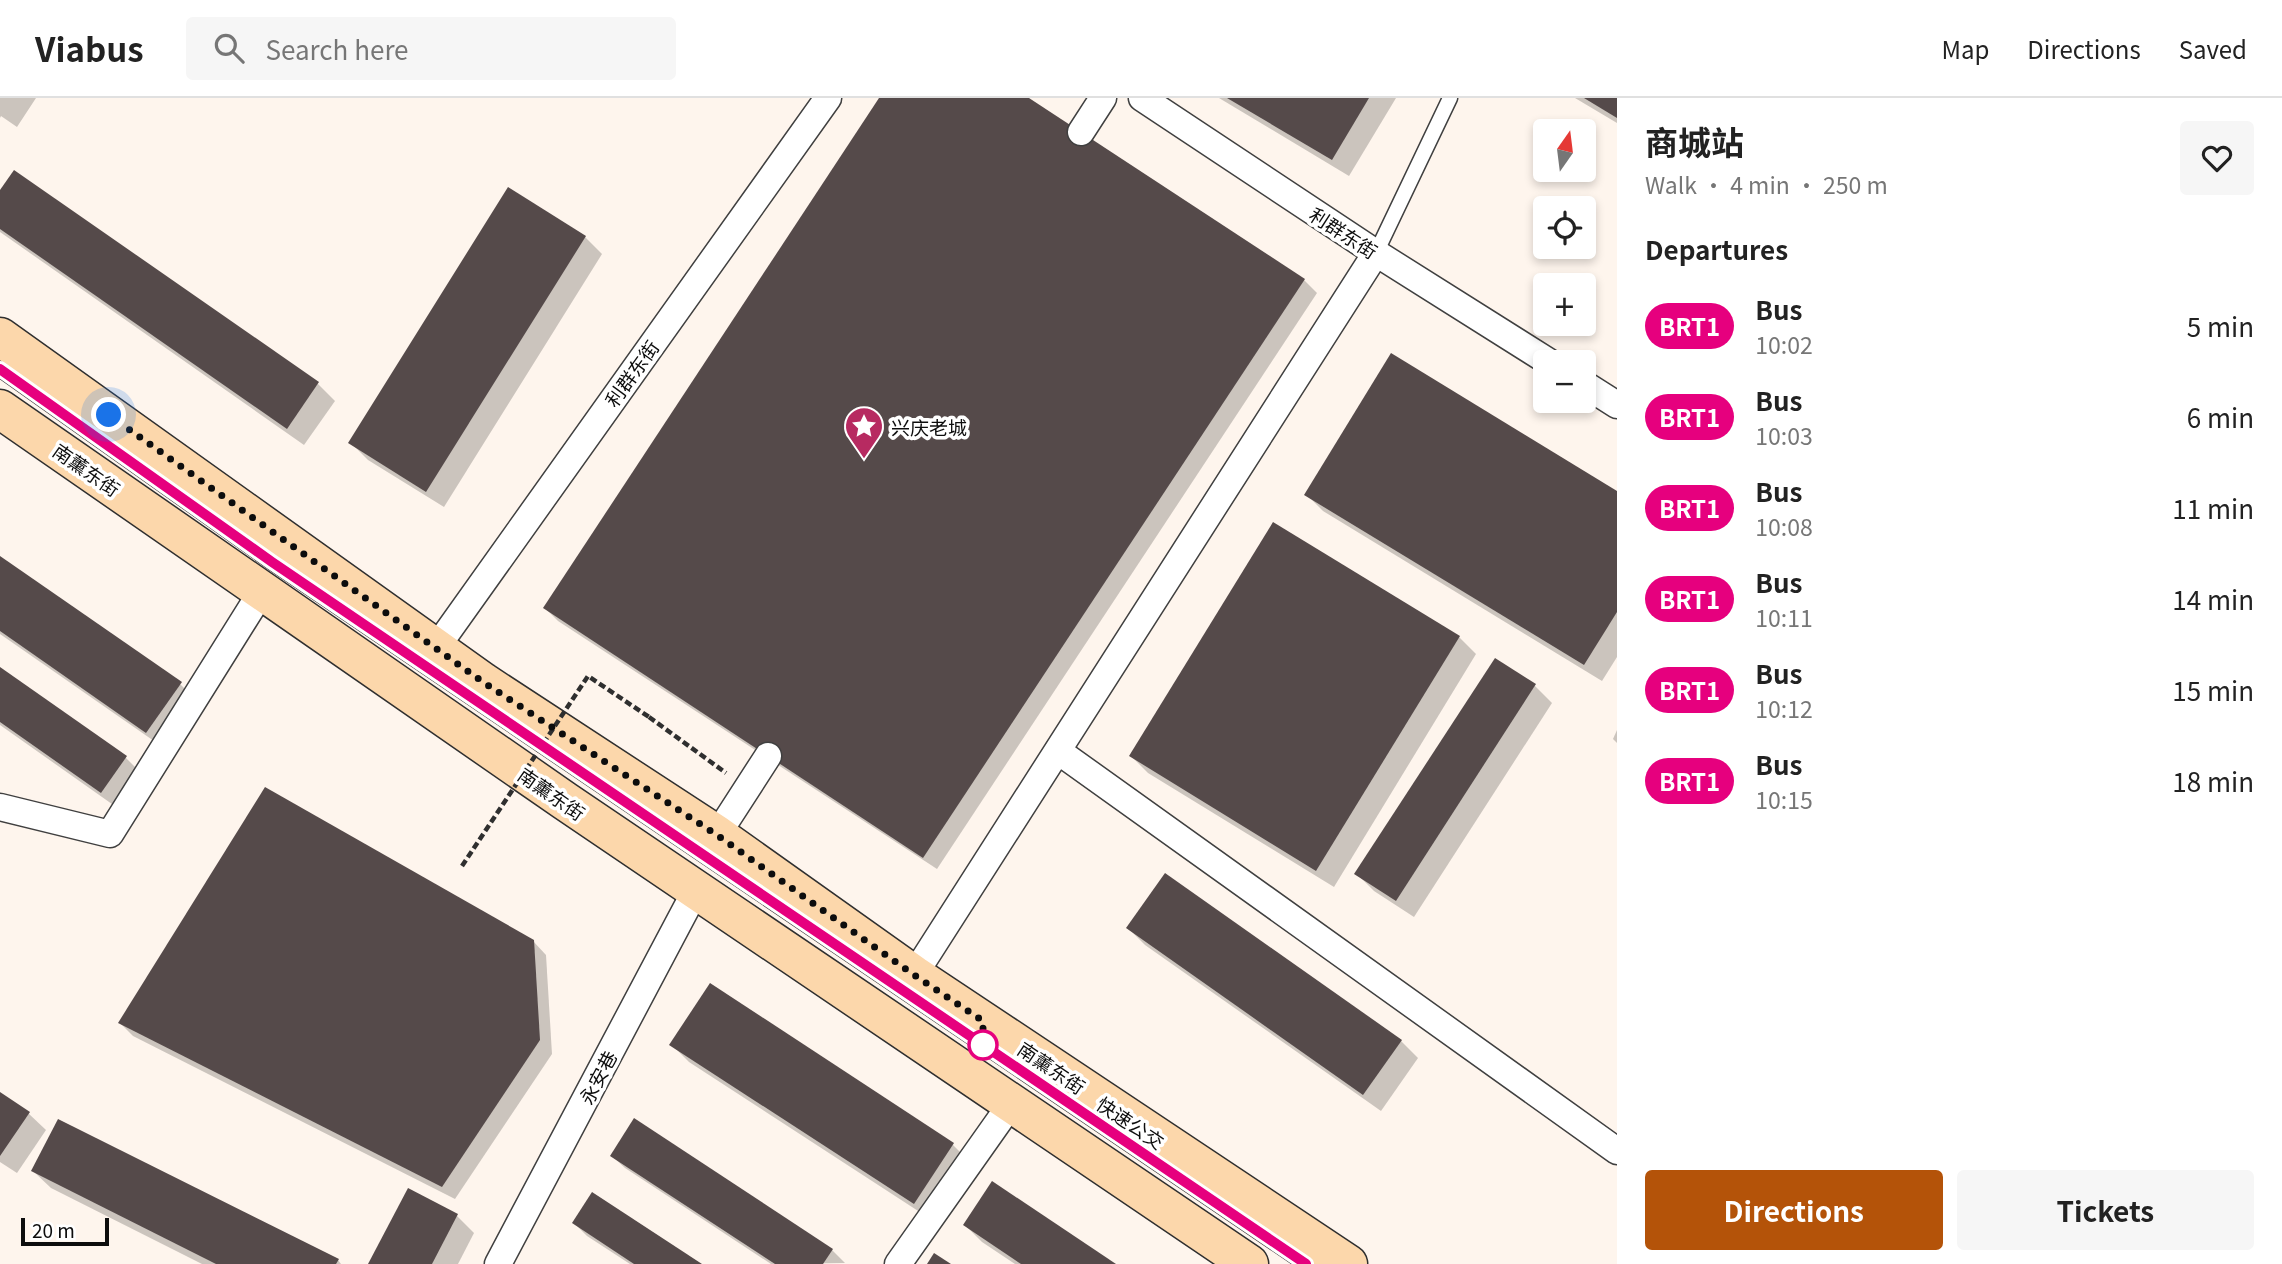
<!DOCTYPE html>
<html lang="en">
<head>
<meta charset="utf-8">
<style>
  body { margin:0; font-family:Georgia,"Noto Sans SC",serif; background:#f6f6f6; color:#222; height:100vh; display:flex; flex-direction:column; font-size:26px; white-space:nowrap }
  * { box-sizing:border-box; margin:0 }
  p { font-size:23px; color:#767676 }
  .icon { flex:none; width:38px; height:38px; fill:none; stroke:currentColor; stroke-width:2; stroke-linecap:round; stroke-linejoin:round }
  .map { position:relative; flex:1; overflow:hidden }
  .sheet { display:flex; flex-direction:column; background:#fff; width:665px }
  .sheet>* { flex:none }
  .badge { padding:0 14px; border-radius:23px; font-size:24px; line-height:46px }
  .needle { width:46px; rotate:14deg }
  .controls { position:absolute; left:1533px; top:21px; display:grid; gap:14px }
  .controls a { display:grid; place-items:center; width:63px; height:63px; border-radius:7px; background:#fff; box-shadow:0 4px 10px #0003; font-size:35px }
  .scale { position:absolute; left:21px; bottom:18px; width:88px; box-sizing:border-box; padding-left:7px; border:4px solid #0d0d0d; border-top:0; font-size:19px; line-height:24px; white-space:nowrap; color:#0d0d0d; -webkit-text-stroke:5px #fff; paint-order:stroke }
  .you { position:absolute; width:35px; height:35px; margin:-18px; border:5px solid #fff; border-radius:50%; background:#1a73e8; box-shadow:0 0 0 10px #1a73e833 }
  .map>.badge { position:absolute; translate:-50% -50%; box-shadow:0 0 0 4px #fff }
  h2 { padding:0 28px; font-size:26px; line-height:63px }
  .round { display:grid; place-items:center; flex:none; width:74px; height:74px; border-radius:7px; background:#f6f6f6 }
  .overview { display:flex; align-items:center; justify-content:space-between; height:119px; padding:0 28px }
  h1 { font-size:33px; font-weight:700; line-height:52px }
  .button { display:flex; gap:14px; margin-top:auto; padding:14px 28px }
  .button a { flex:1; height:80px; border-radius:7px; background:#b45309; color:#fff; font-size:28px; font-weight:700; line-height:80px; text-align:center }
  .button a+a { background:#f6f6f6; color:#222 }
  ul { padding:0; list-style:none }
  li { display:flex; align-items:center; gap:21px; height:91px; padding:0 28px }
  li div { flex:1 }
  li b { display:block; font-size:26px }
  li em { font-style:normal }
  li .badge { min-width:77px; font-weight:700; text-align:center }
  header { display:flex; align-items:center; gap:42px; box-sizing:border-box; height:98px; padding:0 35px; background:#fff; border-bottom:2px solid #e0e0e0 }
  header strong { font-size:33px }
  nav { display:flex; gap:38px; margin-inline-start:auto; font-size:24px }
  .search { width:490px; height:63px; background:#f6f6f6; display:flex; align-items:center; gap:18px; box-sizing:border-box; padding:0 24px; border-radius:7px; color:#767676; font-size:26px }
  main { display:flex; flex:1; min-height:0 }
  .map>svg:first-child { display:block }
  .shadow { fill:#0003 }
  .building { fill:#554a4a }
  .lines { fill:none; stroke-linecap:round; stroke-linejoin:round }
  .lane-casing { stroke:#404040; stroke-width:17 }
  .street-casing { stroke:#404040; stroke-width:29 }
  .secondary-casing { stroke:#2f2f2f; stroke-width:41 }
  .path { stroke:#2f2f2f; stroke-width:4.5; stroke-dasharray:7 3.5; stroke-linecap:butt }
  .lane { stroke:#fff; stroke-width:14 }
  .street { stroke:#fff; stroke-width:26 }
  .secondary { stroke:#fcd7ab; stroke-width:38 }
  .path-bridge { stroke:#2f2f2f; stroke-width:4.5; stroke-dasharray:7 3.5; stroke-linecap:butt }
  .line-casing { stroke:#fff; stroke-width:16 }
  .line { stroke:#e6007e; stroke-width:10 }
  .walk { stroke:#0d0d0d; stroke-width:7; stroke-dasharray:0 12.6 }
  .stop-dot { fill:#fff; stroke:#e6007e; stroke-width:3.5 }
  .labels { text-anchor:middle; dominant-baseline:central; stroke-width:7; stroke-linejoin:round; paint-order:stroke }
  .street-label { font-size:19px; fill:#0d0d0d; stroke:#fff }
  .poi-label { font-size:19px; fill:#0d0d0d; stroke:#fff; text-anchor:start }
</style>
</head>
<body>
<header>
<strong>Viabus</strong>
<div class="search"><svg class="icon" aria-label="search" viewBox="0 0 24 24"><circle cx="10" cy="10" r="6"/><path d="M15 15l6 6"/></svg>Search here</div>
<nav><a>Map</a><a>Directions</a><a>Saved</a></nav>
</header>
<main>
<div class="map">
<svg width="1617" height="1166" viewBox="0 0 1617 1166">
  <rect width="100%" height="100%" fill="#fef5ed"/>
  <g class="shadow">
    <path d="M0,0H36L17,29L1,18L0,20Z"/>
    <path d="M881,0H1027L1304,182L1317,195L937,771L558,523L545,510Z"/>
    <path d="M1219,0H1396L1349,78Z"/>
    <path d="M1575,0H1617V25Z"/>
    <path d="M14,74L318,286L335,303L304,347L0,134V95Z"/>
    <path d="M585,139L602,156L444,409L368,362L351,345Z"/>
    <path d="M1617,395V559L1602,583L1323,413L1306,396Z"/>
    <path d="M0,460L180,586L197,603L164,650L0,536Z"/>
    <path d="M1459,539L1476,556L1334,789L1148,675L1131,658Z"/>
    <path d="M1495,562L1535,588L1552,605L1414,819L1374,793L1357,776Z"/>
    <path d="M0,572L126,660L143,677L119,711L0,627Z"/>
    <path d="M1617,632V645L1613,641Z"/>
    <path d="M1128,830L1401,943L1418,960L1381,1013L1145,847Z"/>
    <path d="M533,843L546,857L552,956L455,1101L133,938L120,925Z"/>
    <path d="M672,947L953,1047L970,1064L932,1122L689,964Z"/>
    <path d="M0,996L28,1015L46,1032L17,1075L0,1064Z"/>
    <path d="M612,1058L832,1152L845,1165L771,1166L625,1070Z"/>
    <path d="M33,1073L338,1162L341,1166H202L51,1090Z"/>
    <path d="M409,1093L457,1118L474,1135L458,1166H370Z"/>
    <path d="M574,1125L699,1166H630L587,1138Z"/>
    <path d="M965,1127L1113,1166H1015L982,1144Z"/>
  </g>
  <g class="building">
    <path d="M879,0H1029L1305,181L923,760L543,510Z"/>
    <path d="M1227,0H1369L1332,62Z"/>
    <path d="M1584,0H1617V20Z"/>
    <path d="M14,72L319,284L287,331L0,131V92Z"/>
    <path d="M508,89L586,138L426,394L348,345Z"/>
    <path d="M1391,255L1617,393V514L1584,567L1304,397Z"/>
    <path d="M1273,424L1460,538L1316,773L1129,658Z"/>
    <path d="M0,458L182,584L146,635L0,533Z"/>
    <path d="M1495,560L1536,586L1396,803L1354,776Z"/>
    <path d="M0,569L127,658L101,695L0,624Z"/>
    <path d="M265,689L534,842L540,942L442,1089L118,925Z"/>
    <path d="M1165,775L1402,942L1363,997L1126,830Z"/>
    <path d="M710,885L954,1045L914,1106L669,947Z"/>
    <path d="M0,994L30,1014L0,1058Z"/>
    <path d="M634,1020L833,1151L823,1166H775L610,1058Z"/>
    <path d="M58,1021L339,1161L336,1166H216L31,1073Z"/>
    <path d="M992,1083L1116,1166H1021L963,1127Z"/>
    <path d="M408,1090L458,1116L432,1166H368Z"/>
    <path d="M592,1094L702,1166H634L572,1125Z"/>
    <path d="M934,1155L951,1166H927Z"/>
  </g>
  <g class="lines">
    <defs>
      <g id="lane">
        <path d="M1376,155L1450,0"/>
        <path d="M0,271L272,464L1306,1166"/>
      </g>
      <g id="street">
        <path d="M1142,0L1376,155L1549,264"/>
        <path d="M1081,34L1103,0"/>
        <path d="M1584,286L1617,307"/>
        <path d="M436,550L828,0"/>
        <path d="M1058,653L1617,1053"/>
        <path d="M0,709L110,736L262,493"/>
        <path d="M717,737L768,658"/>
        <path d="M914,877L1376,155"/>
        <path d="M498,1166L696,792"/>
        <path d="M898,1166L1011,1006"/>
      </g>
      <g id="secondary">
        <path d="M0,239L483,584L717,737L914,877L1348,1166"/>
        <path d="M0,311L565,703L1249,1166"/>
      </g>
    </defs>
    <use href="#lane" class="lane-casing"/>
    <use href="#street" class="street-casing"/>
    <use href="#secondary" class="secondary-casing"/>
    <path class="path" d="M649,619L726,675"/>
    <use href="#lane" class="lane"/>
    <use href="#street" class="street"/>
    <use href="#secondary" class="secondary"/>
    <path class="path-bridge" d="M462,768L588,578L649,619"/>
  </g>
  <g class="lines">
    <defs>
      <path id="line" d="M0,271L272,464L1306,1166"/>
    </defs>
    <use href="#line" class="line-casing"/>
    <use href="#line" class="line"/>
    <path class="walk" d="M109,317L483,584L717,737L914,877L983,923V947"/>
  </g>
  <defs>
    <symbol id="sight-pin" viewBox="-11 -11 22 30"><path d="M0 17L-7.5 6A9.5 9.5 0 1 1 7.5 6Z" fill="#b72a61" stroke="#fff"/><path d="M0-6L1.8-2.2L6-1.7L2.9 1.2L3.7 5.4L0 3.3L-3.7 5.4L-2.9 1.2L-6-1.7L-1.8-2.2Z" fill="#fff"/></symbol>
  </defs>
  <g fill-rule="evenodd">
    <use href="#sight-pin" x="842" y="306" width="44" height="60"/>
  </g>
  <circle class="stop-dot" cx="983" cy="947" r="14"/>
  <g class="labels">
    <g class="street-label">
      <text transform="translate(1344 134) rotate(33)">利群东街</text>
      <text transform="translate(631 275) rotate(-54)">利群东街</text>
      <text transform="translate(87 371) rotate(35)">南薰东街</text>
      <text transform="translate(552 695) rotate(35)">南薰东街</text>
      <text transform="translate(1052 969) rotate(34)">南薰东街</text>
      <text transform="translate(597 979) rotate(-62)">永安巷</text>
      <text transform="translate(1131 1024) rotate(34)">快速公交</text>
    </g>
    <g class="poi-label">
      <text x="891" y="328">兴庆老城</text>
    </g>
  </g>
</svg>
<div class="controls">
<a><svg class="needle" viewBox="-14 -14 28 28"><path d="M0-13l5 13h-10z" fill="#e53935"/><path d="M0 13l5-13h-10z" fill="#767676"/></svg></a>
<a><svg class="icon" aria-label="locate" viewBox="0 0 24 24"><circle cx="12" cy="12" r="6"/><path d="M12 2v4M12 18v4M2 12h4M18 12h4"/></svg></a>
<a>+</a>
<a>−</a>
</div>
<div class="scale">20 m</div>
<div class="you" style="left:109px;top:317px"></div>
</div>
<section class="sheet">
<div class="overview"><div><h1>商城站</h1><p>Walk · 4 min · 250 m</p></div><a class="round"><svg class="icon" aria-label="heart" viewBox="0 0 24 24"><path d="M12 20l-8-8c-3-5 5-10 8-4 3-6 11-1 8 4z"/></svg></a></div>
<h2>Departures</h2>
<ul>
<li><span class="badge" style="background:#e6007e;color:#fff">BRT1</span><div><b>Bus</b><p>10:02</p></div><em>5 min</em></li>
<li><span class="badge" style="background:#e6007e;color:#fff">BRT1</span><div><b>Bus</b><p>10:03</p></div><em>6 min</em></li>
<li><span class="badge" style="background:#e6007e;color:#fff">BRT1</span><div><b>Bus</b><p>10:08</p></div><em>11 min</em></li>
<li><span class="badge" style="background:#e6007e;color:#fff">BRT1</span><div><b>Bus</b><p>10:11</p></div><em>14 min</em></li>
<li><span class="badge" style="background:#e6007e;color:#fff">BRT1</span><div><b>Bus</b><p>10:12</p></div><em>15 min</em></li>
<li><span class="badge" style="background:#e6007e;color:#fff">BRT1</span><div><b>Bus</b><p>10:15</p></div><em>18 min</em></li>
</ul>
<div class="button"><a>Directions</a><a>Tickets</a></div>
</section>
</main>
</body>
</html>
